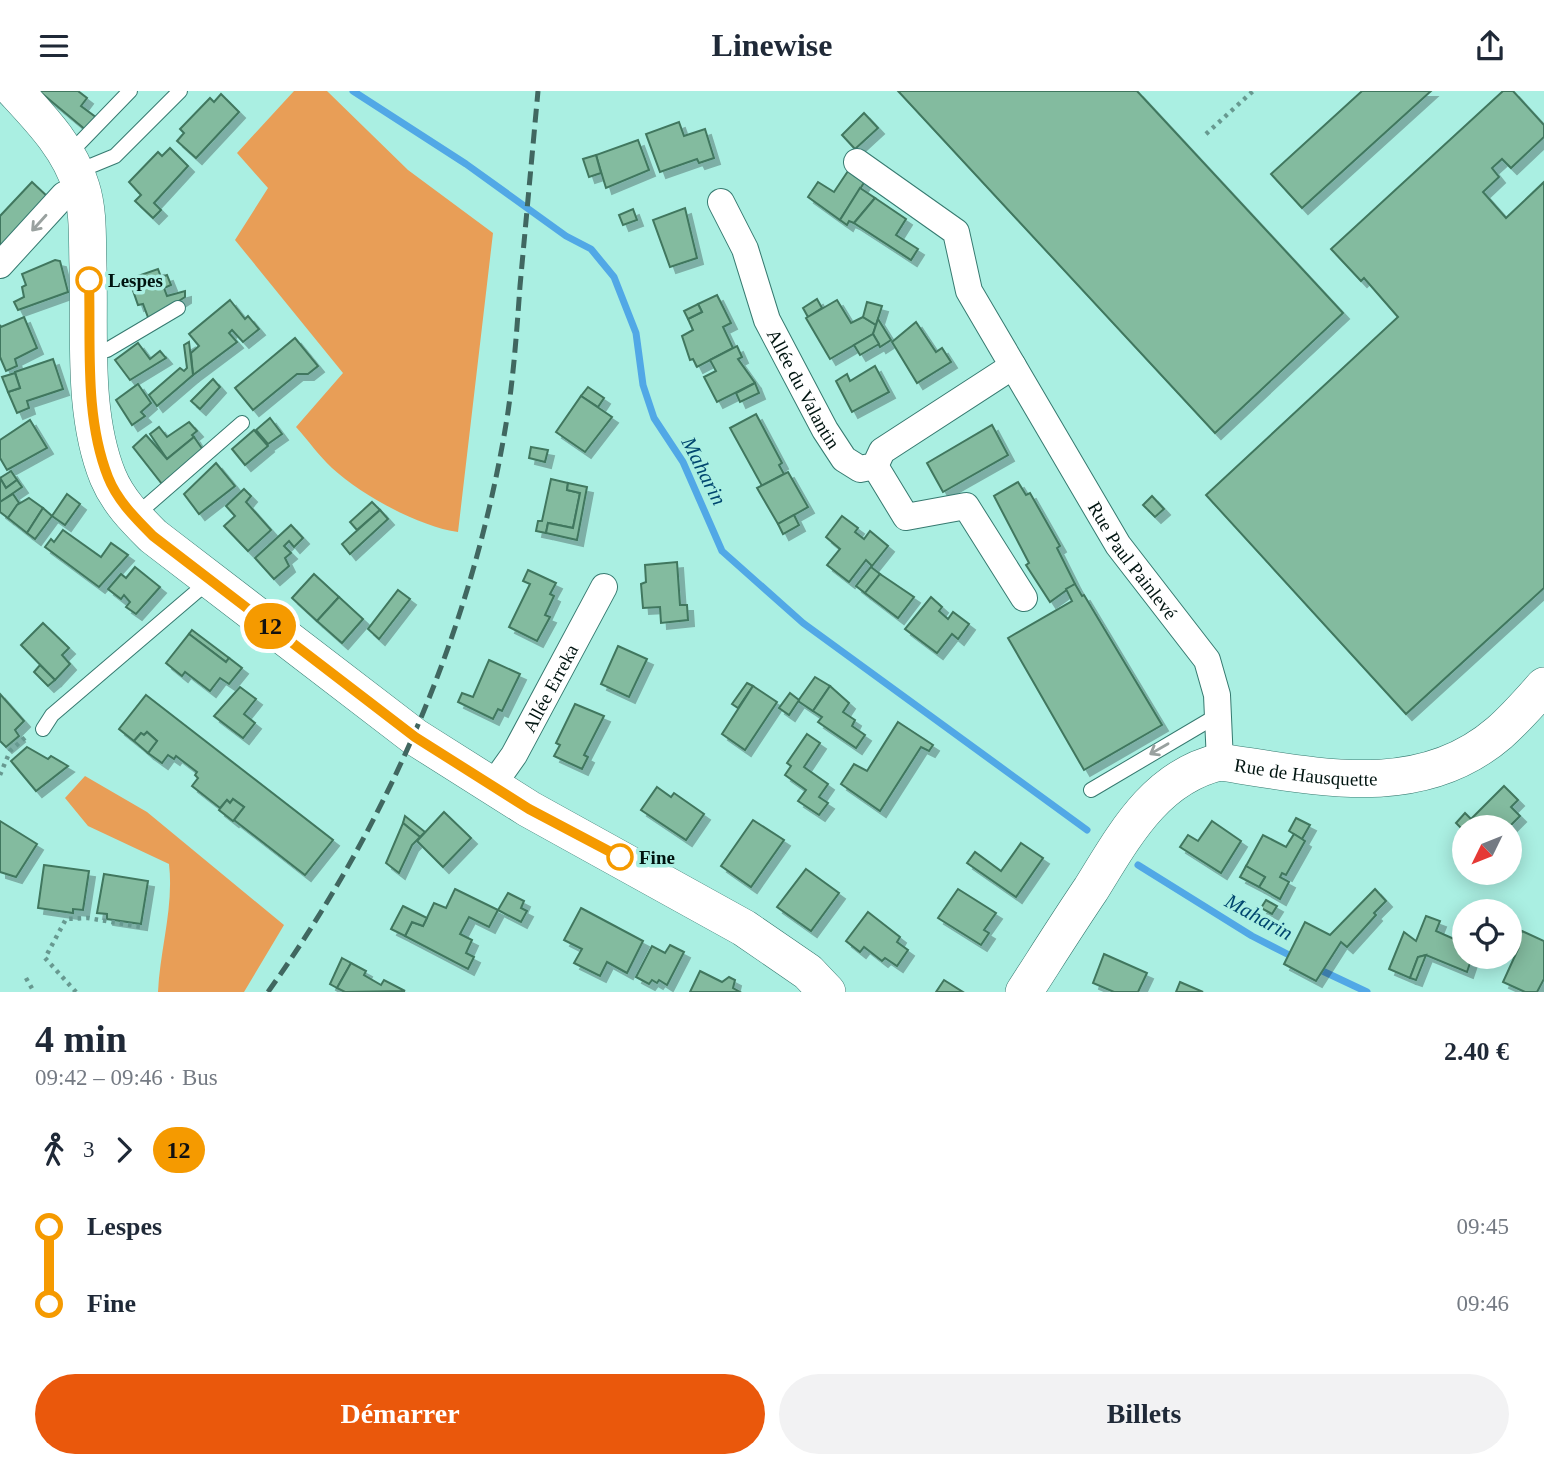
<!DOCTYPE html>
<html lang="fr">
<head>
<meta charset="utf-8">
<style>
  body { margin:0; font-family:Georgia,serif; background:#f2f2f3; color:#1f2937; height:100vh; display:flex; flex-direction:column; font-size:26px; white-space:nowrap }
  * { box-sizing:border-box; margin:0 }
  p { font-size:23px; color:#747a83 }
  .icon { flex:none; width:38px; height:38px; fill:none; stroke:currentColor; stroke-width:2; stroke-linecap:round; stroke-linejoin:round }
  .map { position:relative; height:901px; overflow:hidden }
  .details { display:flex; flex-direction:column; background:#fff; flex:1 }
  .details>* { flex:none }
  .badge { padding:0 14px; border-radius:23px; font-size:24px; line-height:46px }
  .needle { width:46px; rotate:227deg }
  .tools { position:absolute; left:1452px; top:724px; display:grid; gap:14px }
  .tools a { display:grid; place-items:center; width:70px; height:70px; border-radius:50%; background:#fff; box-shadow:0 4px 18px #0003; font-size:35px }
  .map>.badge { position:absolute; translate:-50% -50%; box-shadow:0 0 0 4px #fff }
  .legs { display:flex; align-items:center; gap:10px; height:77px; padding:0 35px; font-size:23px }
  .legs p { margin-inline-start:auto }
  .overview { display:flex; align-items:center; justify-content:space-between; height:119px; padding:0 35px }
  h1 { font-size:38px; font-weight:700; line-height:52px }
  .action { display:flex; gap:14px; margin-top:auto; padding:14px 35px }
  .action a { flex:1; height:80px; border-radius:42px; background:#ea580c; color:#fff; font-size:28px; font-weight:700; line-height:80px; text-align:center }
  .action a+a { background:#f2f2f3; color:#1f2937 }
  ul { padding:0 35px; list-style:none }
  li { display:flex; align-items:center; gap:24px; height:77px; font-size:26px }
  li i { display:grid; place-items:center; width:10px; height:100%; margin:0 9px; background:currentColor }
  li i::after { content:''; width:18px; height:18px; margin:-9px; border:5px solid; border-radius:50%; background:#fff }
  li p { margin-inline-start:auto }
  li:first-child i { background:linear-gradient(#0000 50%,currentColor 0) }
  li:last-child i { background:linear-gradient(currentColor 50%,#0000 0) }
  header { display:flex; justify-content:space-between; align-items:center; height:91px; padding:0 35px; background:#fff; font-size:32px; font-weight:700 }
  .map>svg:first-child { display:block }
  .forest { fill:#e89e57 }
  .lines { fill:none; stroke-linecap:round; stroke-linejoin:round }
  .stream { stroke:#51a8e6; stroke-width:7 }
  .building { fill:#83bb9f; stroke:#41775e; stroke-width:2; filter:url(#shadow) }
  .lane-casing { stroke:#367a70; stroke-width:16 }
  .street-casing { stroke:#367a70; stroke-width:28 }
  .secondary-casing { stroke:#367a70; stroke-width:38 }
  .path { stroke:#679990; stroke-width:4.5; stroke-dasharray:3.5 5; stroke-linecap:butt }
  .lane { stroke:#fff; stroke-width:14 }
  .street { stroke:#fff; stroke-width:26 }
  .secondary { stroke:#fff; stroke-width:37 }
  .rail { stroke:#406760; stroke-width:5; stroke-dasharray:14 7; stroke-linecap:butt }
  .oneway { stroke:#99a19f }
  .line-1-casing { stroke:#fff; stroke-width:16 }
  .line-1 { stroke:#f59a00; stroke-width:10 }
  .stop-1-dot { fill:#fff; stroke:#f59a00; stroke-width:3.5 }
  .labels { text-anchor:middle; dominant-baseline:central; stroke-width:7; stroke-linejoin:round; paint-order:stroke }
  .stop-label { font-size:19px; font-weight:bold; fill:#001410; stroke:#aaefe2; text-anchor:start }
  .street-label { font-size:19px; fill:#001410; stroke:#aaefe2 }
  .water-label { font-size:21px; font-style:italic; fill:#00476f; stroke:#aaefe2 }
</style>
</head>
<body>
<header><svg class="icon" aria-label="menu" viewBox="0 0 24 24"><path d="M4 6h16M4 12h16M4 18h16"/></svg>Linewise<svg class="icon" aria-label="share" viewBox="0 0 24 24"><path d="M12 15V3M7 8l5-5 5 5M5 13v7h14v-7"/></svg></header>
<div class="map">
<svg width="1544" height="901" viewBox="0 0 1544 901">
  <defs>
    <filter id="shadow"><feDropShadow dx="6" dy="6" stdDeviation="0" flood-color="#0004"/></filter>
  </defs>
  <rect width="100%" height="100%" fill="#aaefe2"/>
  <g class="forest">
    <path d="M294,0H327L408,79L493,142L458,441C420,436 361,404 332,377C319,365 308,349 296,336L343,282L235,149L268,97L237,62Z"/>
    <path d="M85,685L147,721L284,834L244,901H158C160,858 174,816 169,773L88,735L65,707Z"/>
  </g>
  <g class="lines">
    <g class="stream">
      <path d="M353,0L466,73L566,145L591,158L614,186L636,242L643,294L654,327L683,371L722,460L803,532L1087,739"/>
      <path d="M1138,774L1252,845L1297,868"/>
      <path d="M1314,876L1367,901"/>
    </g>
  </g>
  <g class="building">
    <path d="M39,0H78L87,7L81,15L97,27L87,40Z"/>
    <path d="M898,0H1137L1343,222L1215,342Z"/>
    <path d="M1362,0H1431L1302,117L1271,83Z"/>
    <path d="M1503,0H1513L1544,34V46L1511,77L1502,68L1492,77L1499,86L1483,101L1506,127L1544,91V497L1406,623L1206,404L1398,226L1364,187L1361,190L1331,158Z"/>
    <path d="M221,3L239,21L196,67L177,50L184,42L180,38L210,7L214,11Z"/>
    <path d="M864,22L878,37L855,58L842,44Z"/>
    <path d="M679,31L684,45L705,38L714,67L699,72L697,68L660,81L646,43Z"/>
    <path d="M638,49L649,79L606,97L596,64Z"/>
    <path d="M170,57L188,75L154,112L161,119L153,127L135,110L141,104L129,91L158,61L162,65Z"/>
    <path d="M596,64L601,82L589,86L583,68Z"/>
    <path d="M850,77L867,87L840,129L808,106L818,91L834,101Z"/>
    <path d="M32,91L49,107L4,155L0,152V125Z"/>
    <path d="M860,97L875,107L854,132L849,130L847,134L840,129Z"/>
    <path d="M875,107L906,128L896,144L918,158L911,169L854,132Z"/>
    <path d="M685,117L697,167L670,176L653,129Z"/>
    <path d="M633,118L637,129L623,134L619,124Z"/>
    <path d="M55,169L60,170L68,201L18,219L14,211L24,206L22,196L26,194L22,183Z"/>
    <path d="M158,178L161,186L167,184L171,194L164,197L167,205L185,200V206L149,229L143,213L138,214L129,188Z"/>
    <path d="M717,204L731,232L723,236L733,257L697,276L693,268L690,269L682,245L693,239L688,228L702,221L698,213Z"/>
    <path d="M817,208L822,217L808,226L803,217Z"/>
    <path d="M230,209L245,228L248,225L259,238L243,251L232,239L229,242L237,251L193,284L191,262L199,255L189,243Z"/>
    <path d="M837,209L851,232L863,226L876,234L873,243L830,268L806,227Z"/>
    <path d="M867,211L882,215L876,234L863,226Z"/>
    <path d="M698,213L702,221L688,228L684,220Z"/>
    <path d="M24,226L37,257L15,268L17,275L6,280L0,266V234L1,236Z"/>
    <path d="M878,228L891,249L880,256L873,243Z"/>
    <path d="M916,231L936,261L942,257L951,271L917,292L892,251Z"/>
    <path d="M873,243L879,253L860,264L854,254Z"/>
    <path d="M295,247L318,275L308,283H297L253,319L235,297Z"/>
    <path d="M189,251L193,284L157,315L149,304L180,277L184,280L187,277L184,254Z"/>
    <path d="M138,252L150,268L160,260L166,267L130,289L115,269Z"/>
    <path d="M737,255L742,266L738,268L755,292L717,311L704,286L716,280L710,269Z"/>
    <path d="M53,268L63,298L27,310L29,317L17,322L8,301L20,297L15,281Z"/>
    <path d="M875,275L889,301L852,321L836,290L847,283L850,290Z"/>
    <path d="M15,282L20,297L8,301L2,286Z"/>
    <path d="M213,288L220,296L200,318L191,310Z"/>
    <path d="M755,292L759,302L740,311L736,302Z"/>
    <path d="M138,293L151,312L141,321L145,325L132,334L116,309Z"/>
    <path d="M588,296L604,307L598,316L581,305Z"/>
    <path d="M581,305L612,326L585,361L556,341Z"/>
    <path d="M756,323L782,372L779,374L784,383L762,395L730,337Z"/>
    <path d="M270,327L282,343L268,353L256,339Z"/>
    <path d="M30,329L47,357L7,379L0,367V349Z"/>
    <path d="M189,331L197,340L192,344L194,346L167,368L150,343L159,336L167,346Z"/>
    <path d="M992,334L1008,364L943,401L927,372Z"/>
    <path d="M254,339L268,355L245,374L232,358Z"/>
    <path d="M146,344L167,368L194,346L203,359L162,393L133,356Z"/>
    <path d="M531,356L548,359L545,371L529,367Z"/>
    <path d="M216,372L235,395L199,423L184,403Z"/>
    <path d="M11,380L17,389L6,397L0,387Z"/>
    <path d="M788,381L808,416L778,433L757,397Z"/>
    <path d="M0,387L6,397L17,389L22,396L0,411Z"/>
    <path d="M551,388L568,392L567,399L580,402L573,437L548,432L546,442L536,440L538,430H542Z"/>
    <path d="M1018,391L1026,404L1030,402L1060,455L1057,457L1075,493L1050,511L1026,474L1029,472L994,405Z"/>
    <path d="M568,392L587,396L577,449L546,442L548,432L573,437L580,402L567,399Z"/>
    <path d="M244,398L251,405L246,411L271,439L248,460L224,435L235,425L226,415Z"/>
    <path d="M13,403L19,412L8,427L0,421V411Z"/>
    <path d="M67,403L80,413L65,434L52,425Z"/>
    <path d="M1152,405L1164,418L1155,426L1143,414Z"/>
    <path d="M29,407L43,417L27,442L8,427L17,414Z"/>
    <path d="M372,411L380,419L357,439L350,431Z"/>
    <path d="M43,417L52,425L35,448L27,442Z"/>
    <path d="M380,419L388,428L350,463L342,453Z"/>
    <path d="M794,424L799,434L783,443L778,433Z"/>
    <path d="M842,425L858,437L855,441L864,448L870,440L888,455L872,475L866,469L849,491L827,474L840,458L826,446Z"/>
    <path d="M291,434L303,447L294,456L289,450L284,455L291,462L285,467L289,475L274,488L255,467Z"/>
    <path d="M63,439L101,466L111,452L128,464L99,496L45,456L51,448L54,451Z"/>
    <path d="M677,471L680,514H687L688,529L661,532L660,516L643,517L641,493L646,491L645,474Z"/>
    <path d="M135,476L160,496L136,523L126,516L130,511L124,504L121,508L108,498L121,483L126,487Z"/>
    <path d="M871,476L880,483L865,502L856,495Z"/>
    <path d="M528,479L556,492L550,503L554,505L545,524L550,526L537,550L509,536L530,493L523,490Z"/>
    <path d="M314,483L339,506L317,530L292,507Z"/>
    <path d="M880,483L914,506L898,527L865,502Z"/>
    <path d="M1075,493L1082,505L1084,504L1162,634L1084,679L1008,547L1072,510L1066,498Z"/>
    <path d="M398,499L410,508L379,548L368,538Z"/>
    <path d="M339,506L363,528L342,552L317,530Z"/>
    <path d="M931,506L942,516L939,520L948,528L953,521L969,533L958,548L952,543L937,562L905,538Z"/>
    <path d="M43,532L69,557L62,564L70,573L55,589L21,554Z"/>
    <path d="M192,539L229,567L226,571L189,543Z"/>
    <path d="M189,543L226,571L229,567L242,577L229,593L220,587L210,600L185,581L182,585L166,572Z"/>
    <path d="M618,555L647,568L629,606L601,593Z"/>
    <path d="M489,569L520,583L502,620L498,618L493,628L458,611L462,602L473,606Z"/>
    <path d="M40,574L55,589L48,595L34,581Z"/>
    <path d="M815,586L830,595L813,620L798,610Z"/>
    <path d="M747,592L753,595L738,617L732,613Z"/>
    <path d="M753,595L777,611L745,659L722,643Z"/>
    <path d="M830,595L849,612L843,621L855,629L852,635L865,644L856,657L818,631L822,626L813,620Z"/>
    <path d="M240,596L256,608L244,623L255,632L243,647L214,625Z"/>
    <path d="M790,602L799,609L789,624L779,617Z"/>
    <path d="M0,603L24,630L15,639L19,645L6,656L0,650Z"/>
    <path d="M146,604L333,749L305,784L234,729L244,716L233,708L230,712L227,709L220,717L192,695L198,687L195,684L197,681L176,665L174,668L168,664L162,672L148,662L157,650L147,641L144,644L141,642L134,650L119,638Z"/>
    <path d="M575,613L604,625L584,664L588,666L582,678L554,665L560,654L556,652Z"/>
    <path d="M898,631L933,654L929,660L921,656L880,720L841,693L854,673L867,680Z"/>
    <path d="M147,641L157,650L148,662L134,650L141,642L144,644Z"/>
    <path d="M807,643L820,652L804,676L828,693L819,706L828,712L819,724L798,710L806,699L785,684L791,675L787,672Z"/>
    <path d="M27,656L48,668L51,665L68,675L36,700L11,670Z"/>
    <path d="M1504,695L1518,709L1511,716L1520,725L1508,737H1465V741L1456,732L1465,722L1471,728Z"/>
    <path d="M657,696L671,706L674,702L704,723L686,749L641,719Z"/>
    <path d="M233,708L244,716L233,730L219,719L227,709L230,712Z"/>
    <path d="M444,721L471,747L443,776L417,750Z"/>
    <path d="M405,725L425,741L420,746L403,732Z"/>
    <path d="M1296,727L1310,734L1302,748L1289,740Z"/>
    <path d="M753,729L784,749L751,796L721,775Z"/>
    <path d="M0,730L37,753L16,786L0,781Z"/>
    <path d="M1212,730L1241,750L1221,782L1180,756L1188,744L1198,750Z"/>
    <path d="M403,732L420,746L412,754L399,782L386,772Z"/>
    <path d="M1294,743L1305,750L1286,784L1282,782L1280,786L1289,791L1280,808L1259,796L1265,786L1246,775L1263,744L1286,756Z"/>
    <path d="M1021,752L1043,767L1016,806L967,772L975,761L1001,780Z"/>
    <path d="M44,774L89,780L83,819L73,818V822L38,817Z"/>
    <path d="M1246,775L1265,786L1259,796L1240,786Z"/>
    <path d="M806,778L839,802L811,840L777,816Z"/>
    <path d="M104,783L148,790L141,833L107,828V823L97,822Z"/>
    <path d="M455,798L498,819L489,836L469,826L460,843L472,849L466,862L474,866L468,878L405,845L412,831L423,835L434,812L446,817Z"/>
    <path d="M958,798L996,822L984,839L989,842L981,854L938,827Z"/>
    <path d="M1375,798L1386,810L1374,822L1376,824L1347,856L1341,851L1316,890L1284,873L1305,831L1330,844Z"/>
    <path d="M508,802L524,810L521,817L527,820L521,831L498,819Z"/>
    <path d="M1266,809L1277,815L1272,823L1261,817Z"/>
    <path d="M403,815L427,827L423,835L412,831L405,845L391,838Z"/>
    <path d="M581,817L643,850L627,882L607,871L600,885L574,872L582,858L564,849Z"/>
    <path d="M868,821L900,846L897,851L908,859L897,875L885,867L882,870L864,856L860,861L846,850Z"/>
    <path d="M1426,825L1440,830L1436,840L1454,848L1455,843L1465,847V866H1472L1467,881L1426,864L1418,866L1410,887L1389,878L1404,841L1416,850Z"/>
    <path d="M1522,840L1544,850V888L1537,901H1525L1503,891L1519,856L1516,854Z"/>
    <path d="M670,854L684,861L667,894L659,889L657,892L652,889L649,893L636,886L652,855L665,862Z"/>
    <path d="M1104,863L1147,882L1138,901H1114L1093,892Z"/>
    <path d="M1426,864L1416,889L1410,887L1418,866Z"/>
    <path d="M342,867L351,872L337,897L330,893Z"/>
    <path d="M351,872L366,880L364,884L381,894L384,889L405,900L345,901L337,897Z"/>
    <path d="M700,880L722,891L729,886L735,889L733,897L740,901H690Z"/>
    <path d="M944,889L963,901H936Z"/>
    <path d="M1180,891L1203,901H1176Z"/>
  </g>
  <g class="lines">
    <defs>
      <g id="lane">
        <path d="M69,63L130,0"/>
        <path d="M76,81L115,65L180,0"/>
        <path d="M91,261L107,259L178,217"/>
        <path d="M135,425L242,332"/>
        <path d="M43,638L52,624L209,490"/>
        <path d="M1091,699L1218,624"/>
      </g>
      <g id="street">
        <path id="s1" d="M857,71L956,141L969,200L1118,454L1207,569L1217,604L1220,671"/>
        <path id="s2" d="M721,111L745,158L767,229L825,339L844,368L860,378L875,375L882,360L1013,275"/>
        <path d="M0,174L64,104L81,95"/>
        <path d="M875,375L906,426L966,415L1024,507"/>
        <path id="s3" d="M492,695L514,664L604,496"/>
      </g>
      <g id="secondary">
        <path d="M15,0C41,28 70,58 81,96C89,121 87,149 88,175C90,243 82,322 108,386C118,410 135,427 153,445L415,646L529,718L744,837L808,881L827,901"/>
        <path id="s4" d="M1024,901C1046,867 1068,832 1091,798C1124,745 1155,686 1220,671C1315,685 1419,711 1499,642C1515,628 1530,611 1544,595"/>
      </g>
    </defs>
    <use href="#lane" class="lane-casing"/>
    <use href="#street" class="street-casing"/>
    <use href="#secondary" class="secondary-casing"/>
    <g class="path">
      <path d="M1206,43L1253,0"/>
      <path d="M0,684L10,660L27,645"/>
      <path d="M26,887L34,901"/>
      <path d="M76,901L45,867L66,828L88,827L141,836"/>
    </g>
    <use href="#lane" class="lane"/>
    <use href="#street" class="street"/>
    <use href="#secondary" class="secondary"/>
    <path class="rail" d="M268,901C391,728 475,531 508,321C514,279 517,237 520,195C526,130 532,65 538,0"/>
  </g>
  <defs><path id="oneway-shaft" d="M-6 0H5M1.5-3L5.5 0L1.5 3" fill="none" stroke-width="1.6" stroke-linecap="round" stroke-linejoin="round" transform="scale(1.75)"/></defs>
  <g class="oneway">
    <use href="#oneway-shaft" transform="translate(39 132) rotate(132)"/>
    <use href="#oneway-shaft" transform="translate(1159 658) rotate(150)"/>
  </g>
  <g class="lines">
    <defs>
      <path id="line-1" d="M89,189C91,253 84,325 108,386C117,409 135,427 153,445L415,646L529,718L620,766"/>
    </defs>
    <use href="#line-1" class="line-1-casing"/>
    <use href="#line-1" class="line-1"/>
  </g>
  <g class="stop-1-dot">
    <circle cx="89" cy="189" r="12"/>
    <circle cx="620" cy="766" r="12"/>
  </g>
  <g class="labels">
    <g class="stop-label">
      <text x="108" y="189">Lespes</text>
      <text x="639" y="766">Fine</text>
    </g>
    <g class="street-label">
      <text stroke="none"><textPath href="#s2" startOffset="205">Allée du Valantin</textPath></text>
      <text stroke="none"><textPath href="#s1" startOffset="497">Rue Paul Painlevé</textPath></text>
      <text stroke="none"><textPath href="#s3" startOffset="114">Allée Erreka</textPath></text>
      <text stroke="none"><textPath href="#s4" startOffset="396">Rue de Hausquette</textPath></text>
    </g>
    <g class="water-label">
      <text transform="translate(704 380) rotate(63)">Maharin</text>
      <text transform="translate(1259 826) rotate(29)">Maharin</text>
    </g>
  </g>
</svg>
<div class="tools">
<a><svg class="needle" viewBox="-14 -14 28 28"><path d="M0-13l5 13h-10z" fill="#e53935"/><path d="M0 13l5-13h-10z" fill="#747a83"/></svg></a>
<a><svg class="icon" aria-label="locate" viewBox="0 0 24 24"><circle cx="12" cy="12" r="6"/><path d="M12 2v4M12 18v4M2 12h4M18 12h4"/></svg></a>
</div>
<b class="badge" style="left:270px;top:535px;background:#f59a00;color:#111">12</b>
</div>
<section class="details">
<div class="overview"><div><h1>4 min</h1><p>09:42 – 09:46 · Bus</p></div><b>2.40 €</b></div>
<div class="legs"><svg class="icon" aria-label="walk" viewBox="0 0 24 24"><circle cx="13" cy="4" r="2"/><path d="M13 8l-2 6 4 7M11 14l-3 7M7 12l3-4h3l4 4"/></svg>3<svg class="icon" aria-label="forward" viewBox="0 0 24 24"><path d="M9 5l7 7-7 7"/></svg><b class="badge" style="background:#f59a00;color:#111">12</b></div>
<ul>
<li><i style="color:#f59a00"></i><b>Lespes</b><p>09:45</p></li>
<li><i style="color:#f59a00"></i><b>Fine</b><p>09:46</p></li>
</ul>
<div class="action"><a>Démarrer</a><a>Billets</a></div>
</section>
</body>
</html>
